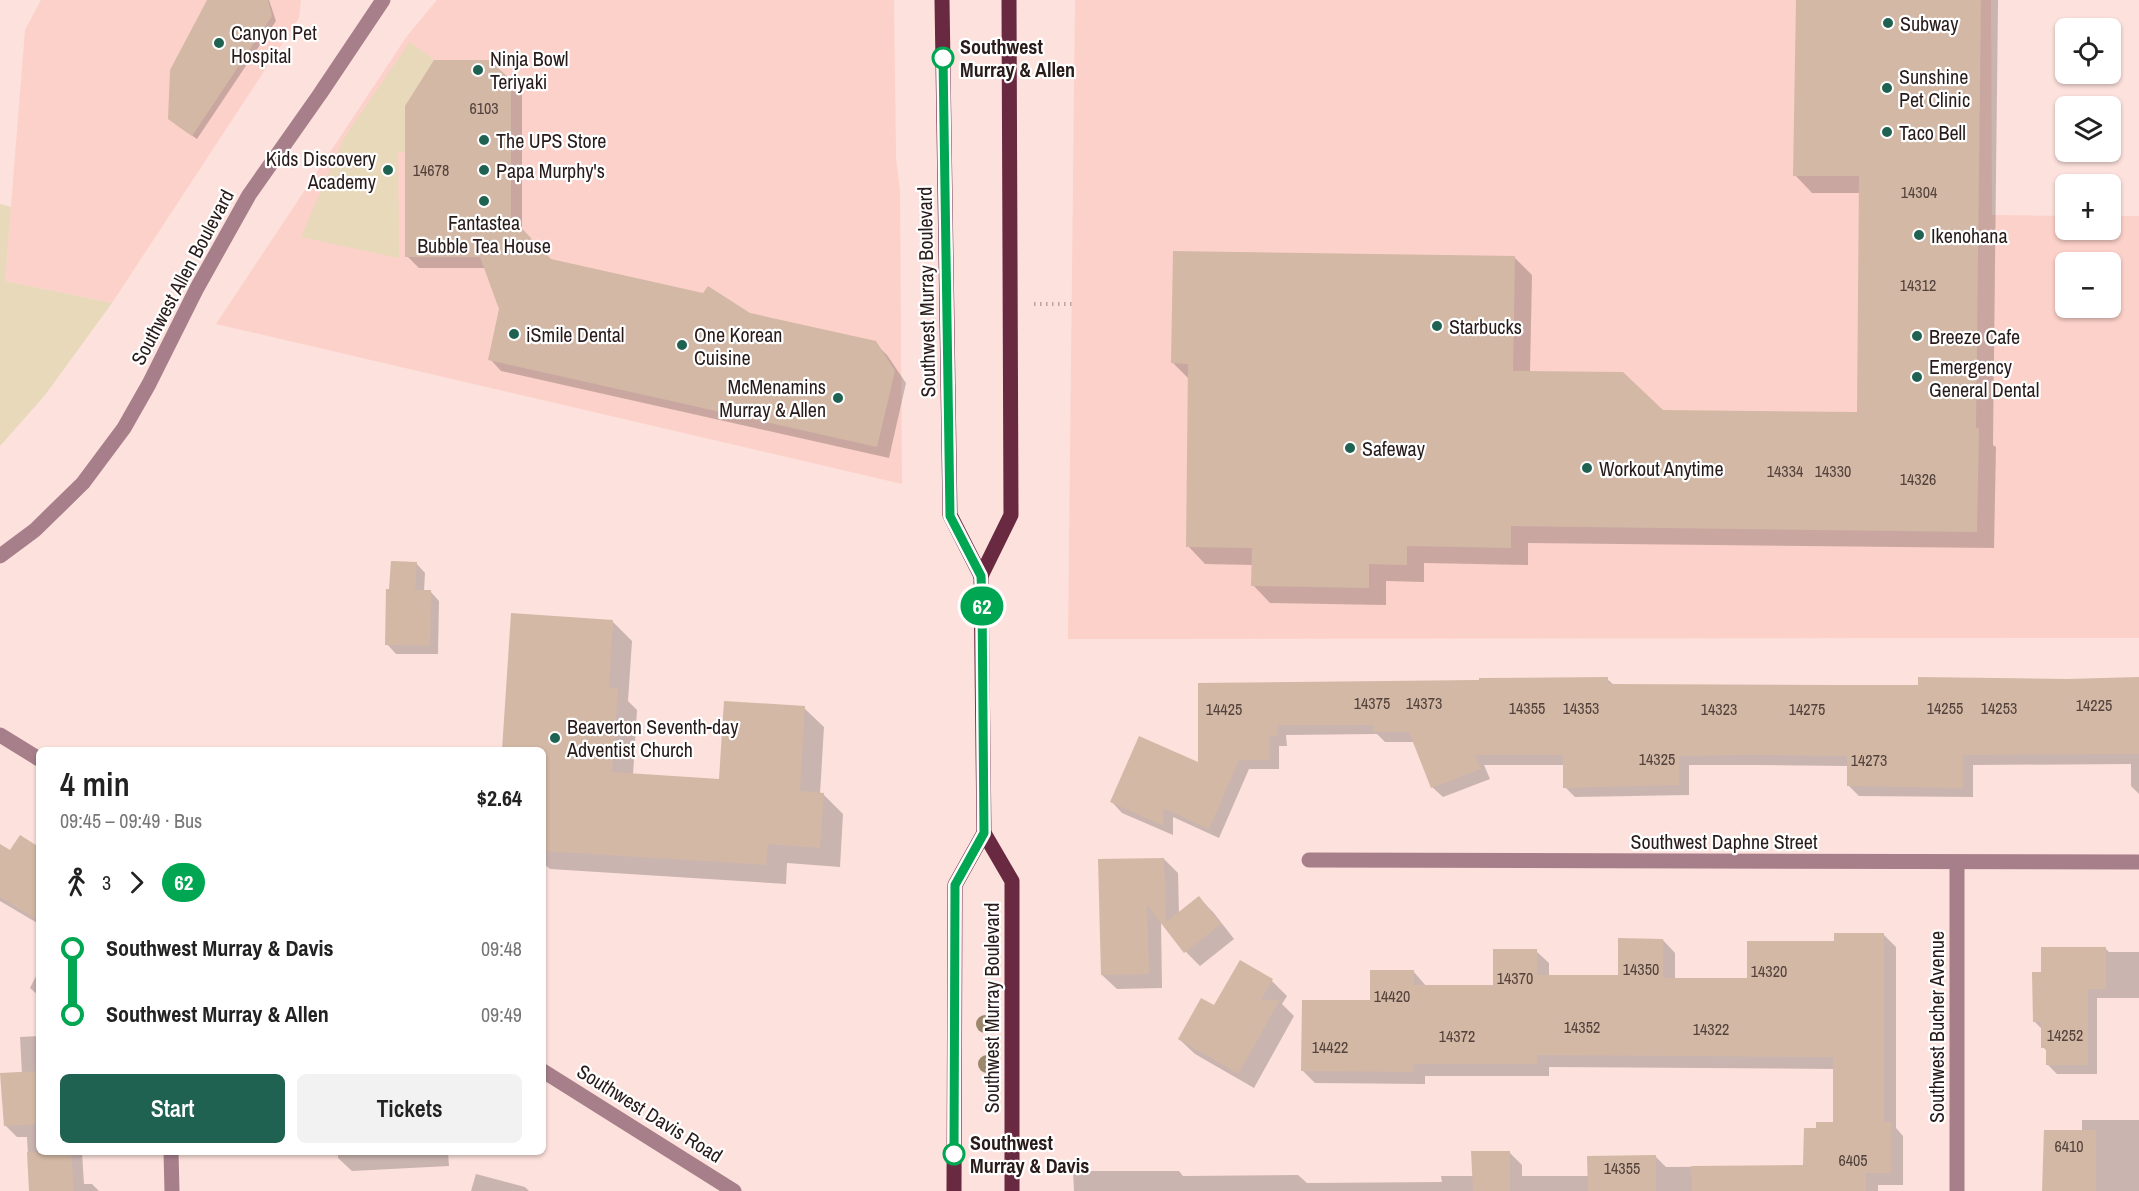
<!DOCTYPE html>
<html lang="en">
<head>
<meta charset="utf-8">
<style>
  body { margin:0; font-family:"Archivo Narrow",sans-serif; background:#f2f2f2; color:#222; height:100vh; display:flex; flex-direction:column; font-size:22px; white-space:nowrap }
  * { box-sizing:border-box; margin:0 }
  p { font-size:20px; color:#767676 }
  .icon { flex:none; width:33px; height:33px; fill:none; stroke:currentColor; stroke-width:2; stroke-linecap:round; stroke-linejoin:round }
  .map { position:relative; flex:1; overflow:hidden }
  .side { position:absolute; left:36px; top:747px; width:510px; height:408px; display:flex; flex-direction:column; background:#fff; border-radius:9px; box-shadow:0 2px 4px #0004 }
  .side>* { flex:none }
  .badge { padding:0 12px; border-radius:20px; font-size:21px; line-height:39px }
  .fabs { position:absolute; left:2055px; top:18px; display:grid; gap:12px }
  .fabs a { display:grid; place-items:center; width:66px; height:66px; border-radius:9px; background:#fff; box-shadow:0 2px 4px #0004; font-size:30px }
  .map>.badge { position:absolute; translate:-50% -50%; box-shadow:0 0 0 3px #fff }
  .legs { display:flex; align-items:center; gap:9px; height:66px; padding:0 24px; font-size:20px }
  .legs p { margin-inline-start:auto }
  .overview { display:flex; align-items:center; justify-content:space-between; height:102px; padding:0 24px }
  h1 { font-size:33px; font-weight:600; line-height:45px }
  .button { display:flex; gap:12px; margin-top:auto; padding:12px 24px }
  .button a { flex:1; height:69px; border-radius:9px; background:#1f6252; color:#fff; font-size:24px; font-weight:600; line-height:69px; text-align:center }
  .button a+a { background:#f2f2f2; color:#222 }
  ul { padding:0 24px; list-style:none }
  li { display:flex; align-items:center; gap:21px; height:66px; font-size:22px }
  li i { display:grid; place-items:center; width:9px; height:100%; margin:0 8px; background:currentColor }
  li i::after { content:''; width:15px; height:15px; margin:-8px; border:4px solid; border-radius:50%; background:#fff }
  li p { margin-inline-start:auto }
  li:first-child i { background:linear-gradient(#0000 50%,currentColor 0) }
  li:last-child i { background:linear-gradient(currentColor 50%,#0000 0) }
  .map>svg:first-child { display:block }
  .built { fill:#fcd1c9; fill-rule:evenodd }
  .green { fill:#e7d9b9 }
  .shadow { fill:#0003 }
  .building { fill:#d3b8a5 }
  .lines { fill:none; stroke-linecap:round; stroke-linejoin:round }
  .path { stroke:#bca5a1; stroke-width:4; stroke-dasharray:1.5 4.5; stroke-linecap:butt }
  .minor { stroke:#a77f8a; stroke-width:15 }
  .tertiary { stroke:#a77f8a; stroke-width:15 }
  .primary { stroke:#692940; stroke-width:15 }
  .tree { fill:#9d876c }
  .line-1-casing { stroke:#fff; stroke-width:14 }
  .line-1 { stroke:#00a651; stroke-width:9 }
  .poi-dot { fill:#1f6252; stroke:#fff; stroke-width:2 }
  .stop-1-dot { fill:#fff; stroke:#00a651; stroke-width:3 }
  .labels { text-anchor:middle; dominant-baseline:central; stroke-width:4.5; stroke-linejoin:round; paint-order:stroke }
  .number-label { font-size:16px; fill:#53423c }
  .poi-label { font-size:20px; fill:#281b19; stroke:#fff; text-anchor:start }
  .stop-label { font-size:20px; font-weight:bold; fill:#281b19; stroke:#fff; text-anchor:start }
  .street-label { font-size:20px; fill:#281b19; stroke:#fff }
</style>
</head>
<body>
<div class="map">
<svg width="2139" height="1191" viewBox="0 0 2139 1191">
  <rect width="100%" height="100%" fill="#fde1dc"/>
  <g class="built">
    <path d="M41,0H301L299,18L112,303L5,281L25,30Z"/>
    <path d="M437,0H894L896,158L900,190L902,484L216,324L407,36Z"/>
    <path d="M1075,0H1991L1992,215L2065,216L2066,230H2110L2111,216H2139V638L1068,639ZM2066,262H2110V308H2066Z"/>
  </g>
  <g class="green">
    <path d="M410,42L434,60L405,107V152L398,153L399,258L301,237L344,138Z"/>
    <path d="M0,204L11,207L5,281L112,303L45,395L0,446Z"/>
  </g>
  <g class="shadow">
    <path d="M209,0H269L276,21L197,139L175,124Z"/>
    <path d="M1797,0H1998L1993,445L1996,447L1994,548L1528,543V565L1424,563V582L1386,581V605L1270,603L1253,585V565L1205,564L1188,546L1190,380L1173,363L1514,257L1532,275L1530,372L1662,412L1859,414L1861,193H1812L1795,175Z"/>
    <path d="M489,61L522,93V230L551,261L749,315L875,343L887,355L906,383L889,458L501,371L490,359L501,309L486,268H419L407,256Z"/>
    <path d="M416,563L425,573L424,591H430L439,601L438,654H396L387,644Z"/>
    <path d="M613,622L632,641L628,701L637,710L633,775L721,780L804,708L824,727L820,794H823L843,814L840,867L787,863L786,884L550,869L543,863V750H504Z"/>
    <path d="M1607,679L1614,685L1920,687L2139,679V794L2131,786V764L1973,765V797L1859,796L1848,785L1849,766L1758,765H1689V795L1575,797L1565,787V765H1484L1490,779L1443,797L1432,787L1415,742H1385L1377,734L1286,735L1287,746H1279V769H1249L1219,838L1173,817V835L1122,813L1112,802L1200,764L1199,684Z"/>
    <path d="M0,845L11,852L39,849V924L0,901Z"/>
    <path d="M1164,859L1178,873L1179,914L1199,898L1213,912L1234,939L1200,966L1186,952L1161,920L1162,988L1117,989L1102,975Z"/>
    <path d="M1883,934L1896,947V1128L1903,1136V1185H1878V1191H1074L1073,1171H1179L1183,1176L1298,1175L1307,1183L1442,1182L1441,1176H1474L1509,1152L1522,1165V1176H1589L1655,1156L1666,1167L1805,1166L1818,1130L1835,1124V1069L1549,1067V1076H1425V1084L1315,1083L1303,1071L1371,1002L1414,972L1426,986H1494L1536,951L1549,963V977H1620L1663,940L1675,953V980H1748L1835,943Z"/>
    <path d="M2106,949L2109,952H2139V998H2097V1074H2057L2047,1064V1051L2043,1047V1030L2034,1021L2043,974Z"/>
    <path d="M1240,962L1272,981L1287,996L1282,1004L1294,1016L1254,1088L1195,1054L1179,1039L1215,1007Z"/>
    <path d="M39,970V996L30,988Z"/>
    <path d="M39,1036V1152H82L84,1184H92L99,1191H30L27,1137H17L5,1125L22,1074L20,1037Z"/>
    <path d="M2082,1120H2139V1191H2044L2082,1131Z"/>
    <path d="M338,1152H448L449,1166L352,1171L338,1158Z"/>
    <path d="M476,1174L525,1187L529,1191H471Z"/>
  </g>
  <g class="building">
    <path d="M207,0H268L272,16L192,136L168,119L170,70Z"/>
    <path d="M1796,0H1981L1976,428H1979L1977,532L1511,526V548L1407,546V565L1369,564V588L1251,586L1252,548L1186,547L1188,364L1171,363L1173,251L1515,256L1513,371L1623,372L1663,410L1857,412L1859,176H1793Z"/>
    <path d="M434,60H490L511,80V217L551,259L703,293L708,286L750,313L876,341L895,371L877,447L488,360L499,309L480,257H405V106Z"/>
    <path d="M391,561L417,562L415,590H431L430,646L385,645L386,589H389Z"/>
    <path d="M511,613L613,620L609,688H618L612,772L719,779L724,701L805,706L800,791L824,793L820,848L768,844L766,865L543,851V750H502Z"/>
    <path d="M1608,677V684L1836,685H1918V677L2067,679L2139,677V754L1963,755V788L1847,786V756L1747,755L1679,756V785L1563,788V755H1475L1481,769L1431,788L1409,732H1373V725H1277V736H1269V760H1239L1209,829L1163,808L1164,826L1110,802L1139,736L1198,762V683L1479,680V678Z"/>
    <path d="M20,835L39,847V921L0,897V844L10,850Z"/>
    <path d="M1164,858L1166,922L1199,896L1221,924L1184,953L1147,905L1149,974L1101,975L1098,859Z"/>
    <path d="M1834,933H1884V1122H1891V1173H1866V1191H1692L1691,1166L1803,1165L1804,1128H1816V1122H1833V1057L1537,1055V1064H1413V1072L1301,1071L1302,1000H1370V970H1414V985H1493V949H1537V975H1618V938L1663,939V978H1747V941H1834Z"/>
    <path d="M2041,947H2106V989H2088V1065H2046V1048H2041V1022H2033L2032,972H2041Z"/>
    <path d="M1240,960L1273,979L1261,1000H1280L1238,1074L1178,1039L1201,998L1214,1005Z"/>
    <path d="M39,1071V1124L4,1126L0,1073Z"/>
    <path d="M2044,1130H2096V1191H2042Z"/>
    <path d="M1471,1151H1510V1191H1473Z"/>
    <path d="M27,1152H71L74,1191H29Z"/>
    <path d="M1656,1155V1191H1588L1587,1156Z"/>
  </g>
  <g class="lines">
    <path class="path" d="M1034,304H1072"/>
    <g class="minor">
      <path d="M1309,860L2139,862"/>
      <path d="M1957,863V1191"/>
      <path d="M171,1152L172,1191"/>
    </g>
    <g class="tertiary">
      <path d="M0,556L35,530L83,483L124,428L149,384L197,288L249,195L320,94L383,0"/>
      <path d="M0,735L39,759"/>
      <path d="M543,1071L734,1191"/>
    </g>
    <g class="primary">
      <path d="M942,0L950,515L981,576"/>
      <path d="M984,833L1012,881V1191"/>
      <path d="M954,1191L955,885L984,833L981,576L1011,515L1009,0"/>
    </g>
  </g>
  <g class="tree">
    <circle cx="985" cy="1024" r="9"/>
    <circle cx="987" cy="1064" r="9"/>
  </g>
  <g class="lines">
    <defs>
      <path id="line-1" d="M943,58L950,516L981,576L982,599L984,833L955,885L954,1154"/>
    </defs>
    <use href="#line-1" class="line-1-casing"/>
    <use href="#line-1" class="line-1"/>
  </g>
  <g class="poi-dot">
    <circle cx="1888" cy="23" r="6"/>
    <circle cx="219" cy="43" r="6"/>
    <circle cx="478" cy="70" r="6"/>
    <circle cx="1887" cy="88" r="6"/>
    <circle cx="1887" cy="132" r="6"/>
    <circle cx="484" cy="140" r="6"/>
    <circle cx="388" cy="170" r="6"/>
    <circle cx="484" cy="170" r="6"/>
    <circle cx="484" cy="201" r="6"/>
    <circle cx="1919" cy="235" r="6"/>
    <circle cx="1437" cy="326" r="6"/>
    <circle cx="514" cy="334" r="6"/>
    <circle cx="1917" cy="336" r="6"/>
    <circle cx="682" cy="345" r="6"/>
    <circle cx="1917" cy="377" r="6"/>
    <circle cx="838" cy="398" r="6"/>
    <circle cx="1350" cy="448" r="6"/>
    <circle cx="1587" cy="468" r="6"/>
    <circle cx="555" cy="738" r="6"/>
  </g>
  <g class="stop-1-dot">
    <circle cx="943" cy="58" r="10"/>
    <circle cx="954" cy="1154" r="10"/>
  </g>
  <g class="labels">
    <g class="number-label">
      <text x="484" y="108">6103</text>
      <text x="431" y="170">14678</text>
      <text x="1919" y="192">14304</text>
      <text x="1918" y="285">14312</text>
      <text x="1785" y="471">14334</text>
      <text x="1833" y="471">14330</text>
      <text x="1918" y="479">14326</text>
      <text x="1372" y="703">14375</text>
      <text x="1424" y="703">14373</text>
      <text x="2094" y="705">14225</text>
      <text x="1527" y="708">14355</text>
      <text x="1581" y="708">14353</text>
      <text x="1945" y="708">14255</text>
      <text x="1999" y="708">14253</text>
      <text x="1224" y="709">14425</text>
      <text x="1719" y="709">14323</text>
      <text x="1807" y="709">14275</text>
      <text x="1657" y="759">14325</text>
      <text x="1869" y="760">14273</text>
      <text x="1641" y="969">14350</text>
      <text x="1769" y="971">14320</text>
      <text x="1515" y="978">14370</text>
      <text x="1392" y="996">14420</text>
      <text x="1582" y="1027">14352</text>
      <text x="1711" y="1029">14322</text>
      <text x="2065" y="1035">14252</text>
      <text x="1457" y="1036">14372</text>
      <text x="1330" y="1047">14422</text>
      <text x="2069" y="1146">6410</text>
      <text x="1853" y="1160">6405</text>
      <text x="1622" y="1168">14355</text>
    </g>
    <g class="poi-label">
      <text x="1900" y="23">Subway</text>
      <text x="231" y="32">Canyon Pet<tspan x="231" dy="23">Hospital</tspan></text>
      <text x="490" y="58">Ninja Bowl<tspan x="490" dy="23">Teriyaki</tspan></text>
      <text x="1899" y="76">Sunshine<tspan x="1899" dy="23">Pet Clinic</tspan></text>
      <text x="1899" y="132">Taco Bell</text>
      <text x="496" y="140">The UPS Store</text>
      <text x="376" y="158" text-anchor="end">Kids Discovery<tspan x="376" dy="23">Academy</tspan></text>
      <text x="496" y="170">Papa Murphy's</text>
      <text x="484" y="222" text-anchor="middle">Fantastea<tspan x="484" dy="23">Bubble Tea House</tspan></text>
      <text x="1931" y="235">Ikenohana</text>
      <text x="1449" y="326">Starbucks</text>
      <text x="526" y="334">iSmile Dental</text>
      <text x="694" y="334">One Korean<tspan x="694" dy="23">Cuisine</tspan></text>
      <text x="1929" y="336">Breeze Cafe</text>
      <text x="1929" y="366">Emergency<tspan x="1929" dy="23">General Dental</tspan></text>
      <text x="826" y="386" text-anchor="end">McMenamins<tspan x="826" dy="23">Murray &amp; Allen</tspan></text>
      <text x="1362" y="448">Safeway</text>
      <text x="1599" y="468">Workout Anytime</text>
      <text x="567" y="726">Beaverton Seventh-day<tspan x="567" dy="23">Adventist Church</tspan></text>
    </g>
    <g class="stop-label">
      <text x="960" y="46">Southwest<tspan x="960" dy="23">Murray &amp; Allen</tspan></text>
      <text x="970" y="1142">Southwest<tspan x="970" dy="23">Murray &amp; Davis</tspan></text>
    </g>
    <g class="street-label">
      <text transform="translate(182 277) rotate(-62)">Southwest Allen Boulevard</text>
      <text transform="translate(926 292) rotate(-91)">Southwest Murray Boulevard</text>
      <text x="1724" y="841">Southwest Daphne Street</text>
      <text transform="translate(991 1008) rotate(-90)">Southwest Murray Boulevard</text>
      <text transform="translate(1936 1027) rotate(-90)">Southwest Bucher Avenue</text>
      <text transform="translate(650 1113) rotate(32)">Southwest Davis Road</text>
    </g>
  </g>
</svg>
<div class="fabs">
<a><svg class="icon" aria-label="locate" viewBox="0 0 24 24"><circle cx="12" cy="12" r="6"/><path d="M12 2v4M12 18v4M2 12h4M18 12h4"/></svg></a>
<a><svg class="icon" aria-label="layers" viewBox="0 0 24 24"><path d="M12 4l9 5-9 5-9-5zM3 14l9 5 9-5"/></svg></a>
<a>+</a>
<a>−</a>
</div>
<b class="badge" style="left:982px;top:606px;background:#00a651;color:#fff">62</b>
<section class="side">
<div class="overview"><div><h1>4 min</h1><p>09:45 – 09:49 · Bus</p></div><b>$2.64</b></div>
<div class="legs"><svg class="icon" aria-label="walk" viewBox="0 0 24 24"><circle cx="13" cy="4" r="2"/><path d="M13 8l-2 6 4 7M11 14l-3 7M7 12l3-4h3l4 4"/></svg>3<svg class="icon" aria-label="forward" viewBox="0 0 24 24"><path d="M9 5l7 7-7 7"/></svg><b class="badge" style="background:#00a651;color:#fff">62</b></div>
<ul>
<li><i style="color:#00a651"></i><b>Southwest Murray &amp; Davis</b><p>09:48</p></li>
<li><i style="color:#00a651"></i><b>Southwest Murray &amp; Allen</b><p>09:49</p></li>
</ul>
<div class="button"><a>Start</a><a>Tickets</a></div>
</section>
</div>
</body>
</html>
